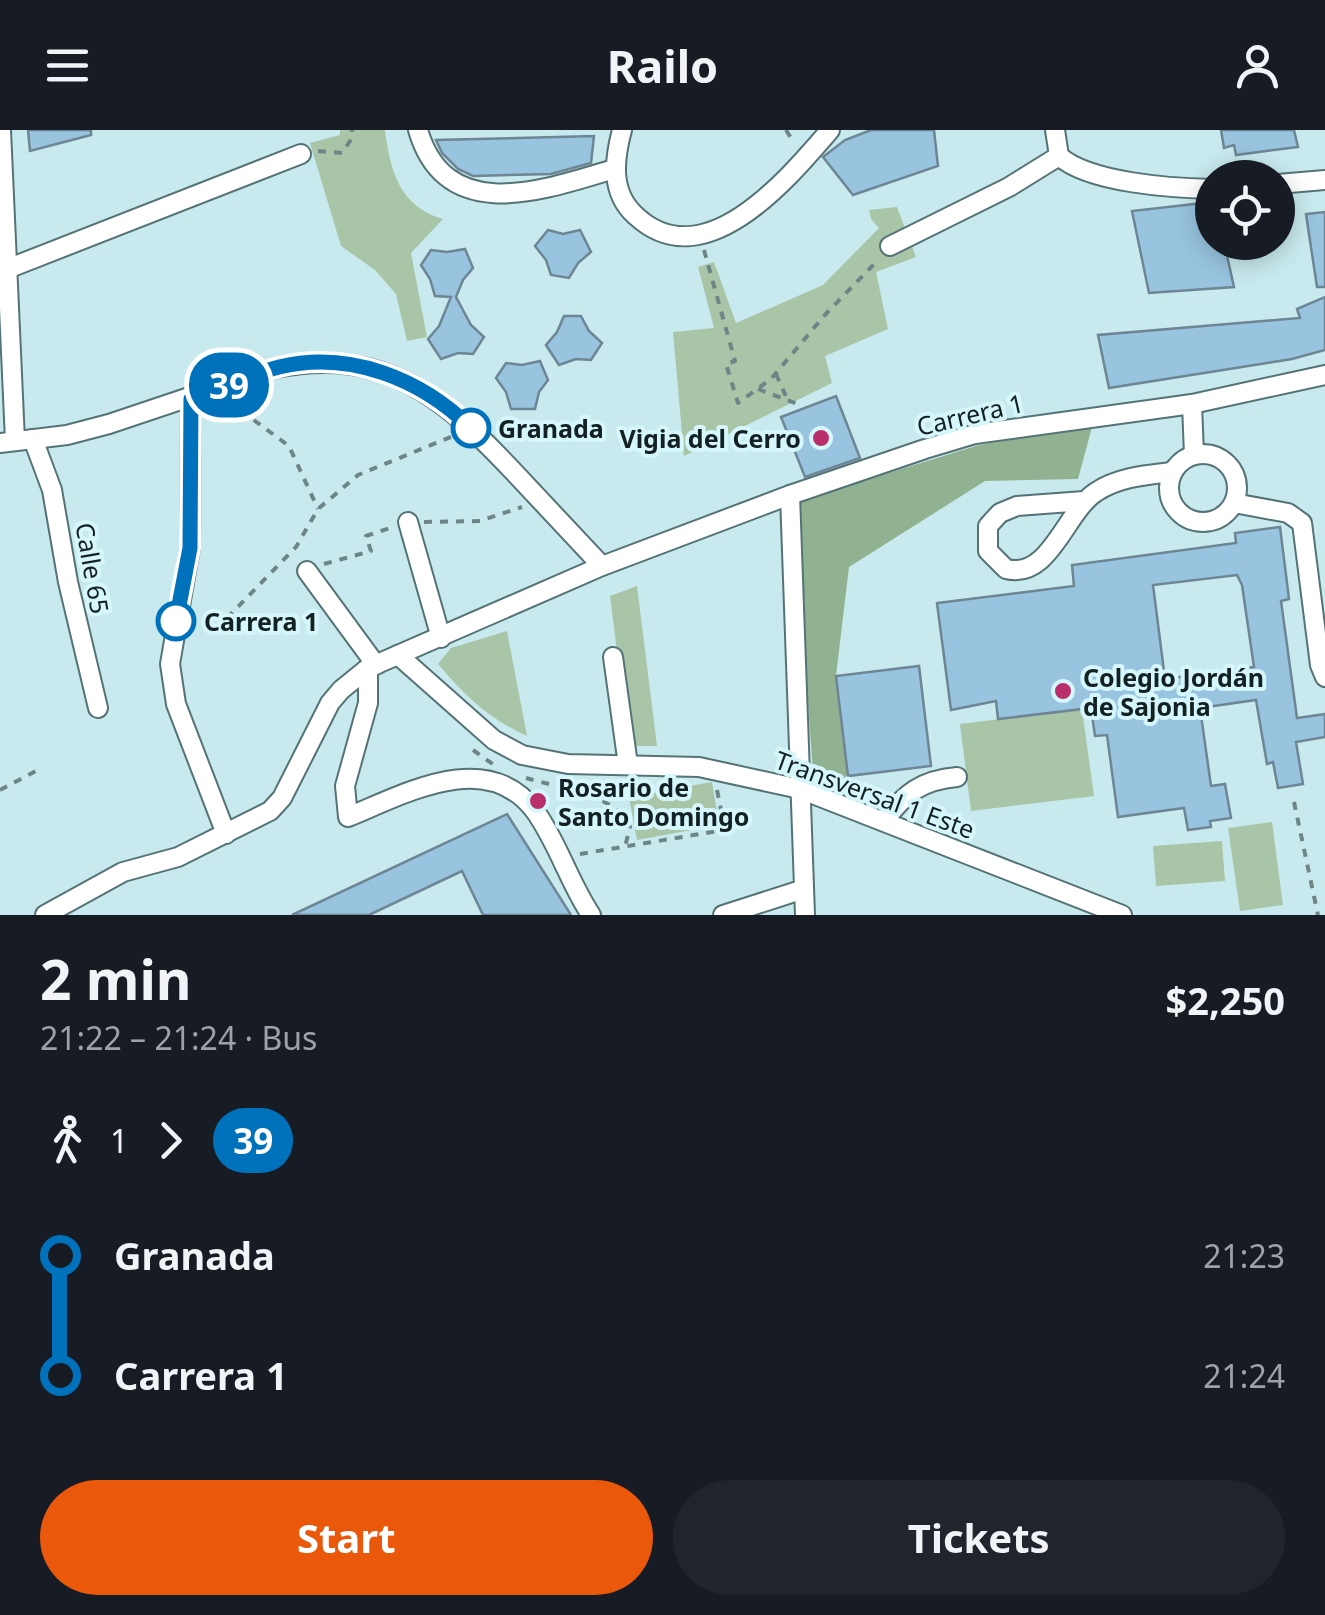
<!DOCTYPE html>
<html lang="en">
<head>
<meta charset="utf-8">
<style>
  body { margin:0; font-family:"Noto Sans",sans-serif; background:#20242c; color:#f1f3f6; height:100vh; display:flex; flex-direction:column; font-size:38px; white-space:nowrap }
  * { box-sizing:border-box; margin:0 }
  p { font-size:32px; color:#9ea1a6 }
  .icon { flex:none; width:55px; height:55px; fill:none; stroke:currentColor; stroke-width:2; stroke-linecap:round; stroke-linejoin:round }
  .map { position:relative; height:785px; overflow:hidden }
  .drawer { display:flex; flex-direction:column; background:#171b24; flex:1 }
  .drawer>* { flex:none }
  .badge { padding:0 20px; border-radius:32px; font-size:35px; line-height:65px }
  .tools { position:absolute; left:1195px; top:30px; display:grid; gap:20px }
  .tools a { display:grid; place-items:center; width:100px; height:100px; border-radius:50%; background:#171b24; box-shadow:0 5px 25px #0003; font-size:50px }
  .map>.badge { position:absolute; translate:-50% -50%; box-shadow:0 0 0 5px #fff }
  .legs { display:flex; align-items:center; gap:15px; height:110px; padding:0 40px; font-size:32px }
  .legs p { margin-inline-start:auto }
  .headline { display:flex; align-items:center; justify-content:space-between; height:170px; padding:0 40px }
  h1 { font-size:55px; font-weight:700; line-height:75px }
  .action { display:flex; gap:20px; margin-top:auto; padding:20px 40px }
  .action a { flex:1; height:115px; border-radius:60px; background:#ea580c; color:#fff; font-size:40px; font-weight:700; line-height:115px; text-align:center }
  .action a+a { background:#20242c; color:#f1f3f6 }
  ul { padding:0 40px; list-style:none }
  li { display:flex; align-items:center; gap:35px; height:120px; font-size:38px }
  li i { display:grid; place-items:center; width:15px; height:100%; margin:0 12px; background:currentColor }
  li i::after { content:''; width:25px; height:25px; margin:-12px; border:8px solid; border-radius:50%; background:#171b24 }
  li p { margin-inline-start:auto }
  li:first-child i { background:linear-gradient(#0000 50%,currentColor 0) }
  li:last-child i { background:linear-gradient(currentColor 50%,#0000 0) }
  header { display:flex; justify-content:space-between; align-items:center; height:130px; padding:0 40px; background:#171b24; font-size:45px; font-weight:700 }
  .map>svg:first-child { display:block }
  .green { fill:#a9c5a8 }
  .forest { fill:#91b290 }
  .building { fill:#98c4e0; stroke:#6e8594; stroke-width:2.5; fill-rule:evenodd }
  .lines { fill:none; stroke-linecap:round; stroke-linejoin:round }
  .minor-casing { stroke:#557377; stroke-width:22 }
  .path { stroke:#6e8588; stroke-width:4; stroke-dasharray:8 8; stroke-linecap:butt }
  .minor { stroke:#fff; stroke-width:18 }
  .line-1-casing { stroke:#fff; stroke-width:22 }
  .line-1 { stroke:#0072bc; stroke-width:15 }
  .stop-1-dot { fill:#fff; stroke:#0072bc; stroke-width:5 }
  .poi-dot { fill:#b92f6c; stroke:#d5f7fb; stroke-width:4 }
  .labels { text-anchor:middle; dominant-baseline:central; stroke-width:8; stroke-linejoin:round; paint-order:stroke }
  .street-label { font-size:25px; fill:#142122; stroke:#d5f7fb }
  .stop-label { font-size:25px; font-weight:bold; fill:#142122; stroke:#d5f7fb; text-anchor:start }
  .poi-label { font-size:25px; font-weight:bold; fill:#142122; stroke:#d5f7fb; text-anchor:start }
</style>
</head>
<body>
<header><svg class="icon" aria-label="menu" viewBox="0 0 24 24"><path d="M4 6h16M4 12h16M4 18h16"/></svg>Railo<svg class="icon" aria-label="person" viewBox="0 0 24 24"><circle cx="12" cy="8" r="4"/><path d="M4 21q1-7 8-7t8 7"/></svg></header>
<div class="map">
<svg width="1325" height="785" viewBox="0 0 1325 785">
  <rect width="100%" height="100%" fill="#c8eaee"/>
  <g class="green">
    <path d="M340,0H385C390,41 400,77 443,89L411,123L427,207L407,211L396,164L375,140L341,116L310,13L340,5Z"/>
    <path d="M897,77L916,127L876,142L888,199L825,226L832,253L684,326L673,202L714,198L698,137L714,132L736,193L823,155L879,98L871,89L869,80Z"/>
    <path d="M637,456L657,616H629L610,466Z"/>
    <path d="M507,501L527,606C489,589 464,565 438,534L451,518Z"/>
    <path d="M1082,579L1094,666L971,681L960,594Z"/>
    <path d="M712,652L719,695L637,710L629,667Z"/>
    <path d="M1272,692L1283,775L1240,781L1228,698Z"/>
    <path d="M1222,711L1225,751L1156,756L1153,716Z"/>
  </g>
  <path class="forest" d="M1092,297L1078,349L985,351L849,437L836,546L849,653L813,642L801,475L798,371L979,315Z"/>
  <g class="building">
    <path d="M28,0H91V5L30,21Z"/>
    <path d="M871,0H934L938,36L853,65L823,27L845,10Z"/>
    <path d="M1221,0H1294L1298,17L1236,25L1234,15L1224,18Z"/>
    <path d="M594,6L591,33L551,44L473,46L458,39L442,23L436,10Z"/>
    <path d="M1212,72V112H1224L1234,157L1149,163L1132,81Z"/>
    <path d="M1325,82V157H1317L1306,84Z"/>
    <path d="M548,100L563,104L580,100L591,122L578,133L569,148L551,145L546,130L535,116Z"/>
    <path d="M465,119L473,138L463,150L456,167L471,195L484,207L473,224L458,223L441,229L428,209L439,196L451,167L435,166L430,149L421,135L431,120L447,122Z"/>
    <path d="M1325,167V220L1292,229L1109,258L1098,205L1300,188L1297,179Z"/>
    <path d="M564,186H581L589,201L602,213L591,230L576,229L559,235L546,215L557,202Z"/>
    <path d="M540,231L548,250L539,262L535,279H511L506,262L496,248L506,233L522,235Z"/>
    <path d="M836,266L860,328L805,347L781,287Z"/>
    <path d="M1280,397L1289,469L1281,471L1297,588L1325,584V607L1296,612L1303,654L1278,658L1273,632L1267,634L1256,570L1200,578L1211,656L1225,654L1231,688L1210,691L1211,697L1188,700L1184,678L1118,687L1107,605L1095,606L1091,578L998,589L996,571L951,580L937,473L1074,456L1072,435L1236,413L1235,403ZM1237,445L1242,455L1254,537L1165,549L1153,455Z"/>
    <path d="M919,536L931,636L848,646L836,546Z"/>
    <path d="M507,684L571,785H483L462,741L369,785H292Z"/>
  </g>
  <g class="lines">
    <defs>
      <g id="minor">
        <path d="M1,0L15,311"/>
        <path d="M418,0C446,96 544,60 614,39"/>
        <path d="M622,0C614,30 610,63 636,86C704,149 787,50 830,0"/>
        <path d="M1055,0L1059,26"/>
        <path d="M1059,26C1089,53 1172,58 1212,59"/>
        <path d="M1278,54L1325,50"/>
        <path d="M890,116L1009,57L1059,26"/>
        <path d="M7,139L301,24"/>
        <path d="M191,269L190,418L170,534L176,574L226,704"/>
        <path d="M1192,274L1194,325"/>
        <path d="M33,309L52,360L68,452L98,578"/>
        <path d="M0,313L67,305L109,294L276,238C385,217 442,266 512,340C542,372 572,404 602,436"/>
        <circle cx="1203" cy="358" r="34"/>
        <path d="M790,365L805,785"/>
        <path d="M1084,371L1017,376L1000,383L988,396V421L1006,439C1050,450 1065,382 1096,362C1118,347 1146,345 1172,342"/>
        <path d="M1234,373L1288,383L1302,393L1320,535L1325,547"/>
        <path d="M408,392L441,508"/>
        <path d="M307,441L376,535"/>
        <path d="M398,525L494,610L522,625L568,634L699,637L800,659L1122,785"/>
        <path d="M613,527L628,635"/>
        <path d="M368,538V573L345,656L348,687C405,664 487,617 535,681C558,713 569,752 591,785"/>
        <path d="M884,691C905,663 922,650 957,647"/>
        <path d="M45,785L123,742L178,727L270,681L282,668L330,573L341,560L368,538L602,436L790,365L925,319L975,304L1192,274L1325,245"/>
        <path d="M723,785L804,759"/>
      </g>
    </defs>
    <use href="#minor" class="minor-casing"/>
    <g class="path">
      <path d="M786,0L794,13"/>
      <path d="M318,21L342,23L352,8V0"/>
      <path d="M704,120L735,231L726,234L738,273L771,249L824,186L878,130"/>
      <path d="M776,244L788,271"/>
      <path d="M758,259L800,275"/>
      <path d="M228,271L289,316L318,379"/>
      <path d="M424,392L480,391L522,377"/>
      <path d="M324,434L371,421L366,406L390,398"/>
      <path d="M227,488L296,417L318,379L358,345L453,306"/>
      <path d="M473,620L494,635"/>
      <path d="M526,648C558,658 615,663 630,697L625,717"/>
      <path d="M0,660L36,641"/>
      <path d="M717,660L725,700"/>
      <path d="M1294,672L1318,785"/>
      <path d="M580,724L736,698"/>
    </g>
    <use href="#minor" class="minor"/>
  </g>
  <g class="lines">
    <defs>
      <path id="line-1" d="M176,491L190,418L191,269C220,259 249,245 279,237C350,220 421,249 471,298"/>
    </defs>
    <use href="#line-1" class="line-1-casing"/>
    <use href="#line-1" class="line-1"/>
  </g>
  <g class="stop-1-dot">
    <circle cx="471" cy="298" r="18"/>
    <circle cx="176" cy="491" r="18"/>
  </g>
  <g class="poi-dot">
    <circle cx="821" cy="308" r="10"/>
    <circle cx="1063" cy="561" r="10"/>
    <circle cx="538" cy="671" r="10"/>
  </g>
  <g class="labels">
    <g class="street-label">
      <text transform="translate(970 284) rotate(-13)">Carrera 1</text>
      <text transform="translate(93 438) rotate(80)">Calle 65</text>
      <text transform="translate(875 664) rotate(20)">Transversal 1 Este</text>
    </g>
    <g class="stop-label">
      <text x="498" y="298">Granada</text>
      <text x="204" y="491">Carrera 1</text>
    </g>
    <g class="poi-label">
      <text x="801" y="308" text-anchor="end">Vigia del Cerro</text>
      <text x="1083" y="547">Colegio Jordán<tspan x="1083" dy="29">de Sajonia</tspan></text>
      <text x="558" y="657">Rosario de<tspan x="558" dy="29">Santo Domingo</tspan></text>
    </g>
  </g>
</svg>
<div class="tools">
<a><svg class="icon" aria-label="locate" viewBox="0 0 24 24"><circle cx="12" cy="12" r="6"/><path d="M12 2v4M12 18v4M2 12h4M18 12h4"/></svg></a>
</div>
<b class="badge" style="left:229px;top:255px;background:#0072bc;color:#fff">39</b>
</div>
<section class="drawer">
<div class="headline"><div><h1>2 min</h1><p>21:22 – 21:24 · Bus</p></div><b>$2,250</b></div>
<div class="legs"><svg class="icon" aria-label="walk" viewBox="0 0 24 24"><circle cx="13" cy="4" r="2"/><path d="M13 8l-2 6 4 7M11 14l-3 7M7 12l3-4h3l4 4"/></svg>1<svg class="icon" aria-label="forward" viewBox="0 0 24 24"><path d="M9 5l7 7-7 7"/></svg><b class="badge" style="background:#0072bc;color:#fff">39</b></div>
<ul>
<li><i style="color:#0072bc"></i><b>Granada</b><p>21:23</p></li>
<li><i style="color:#0072bc"></i><b>Carrera 1</b><p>21:24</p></li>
</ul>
<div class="action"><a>Start</a><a>Tickets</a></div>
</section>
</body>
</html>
